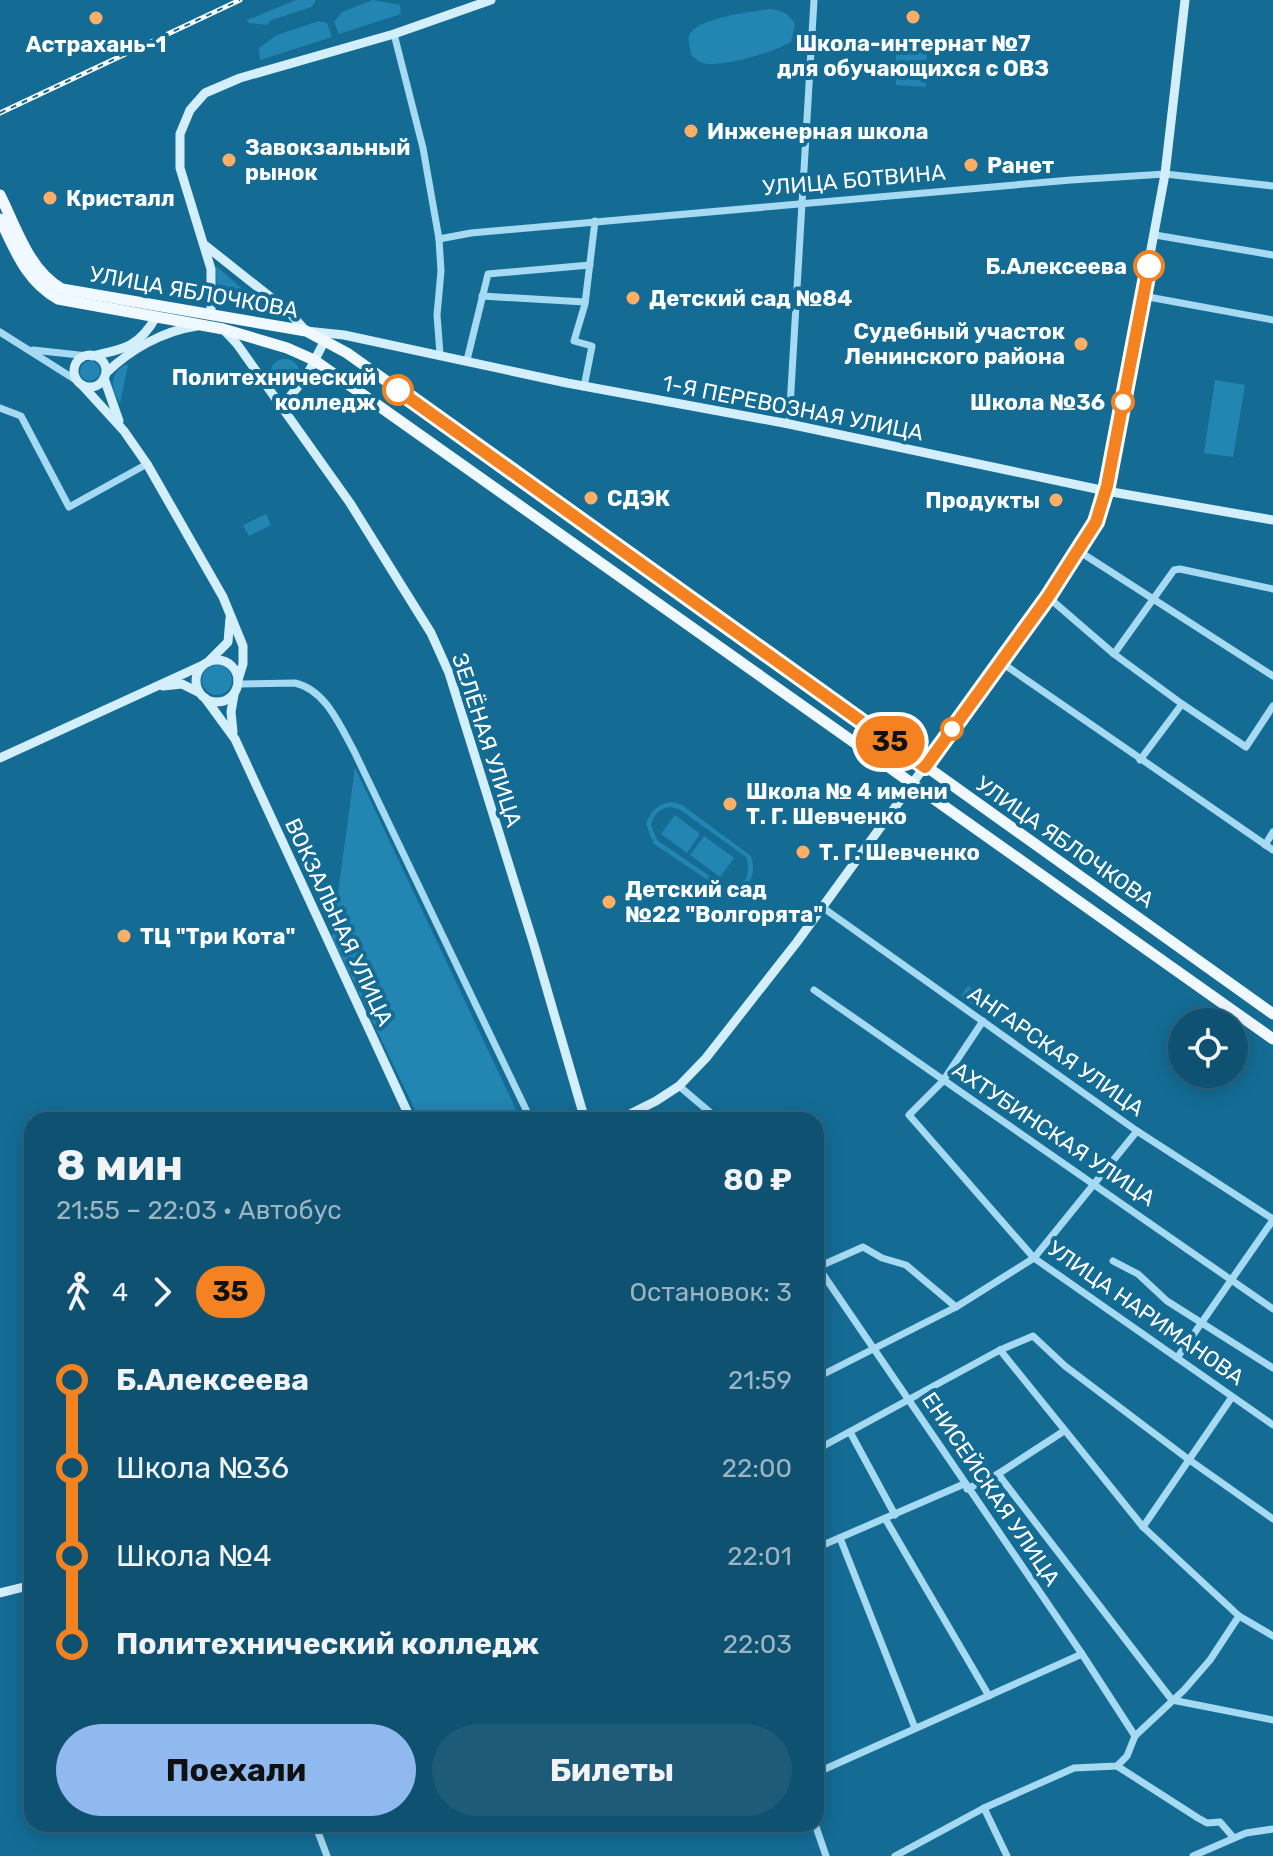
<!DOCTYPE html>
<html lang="ru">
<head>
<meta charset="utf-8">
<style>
  body { margin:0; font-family:Rubik,sans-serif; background:#1d5b78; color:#f1f3f6; height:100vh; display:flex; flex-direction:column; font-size:30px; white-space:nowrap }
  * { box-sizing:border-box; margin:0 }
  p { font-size:26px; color:#9bb5c3 }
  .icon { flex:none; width:44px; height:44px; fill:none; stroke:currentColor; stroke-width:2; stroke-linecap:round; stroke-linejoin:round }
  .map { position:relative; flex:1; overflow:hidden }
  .drawer { position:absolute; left:24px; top:1112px; width:800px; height:720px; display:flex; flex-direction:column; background:#0f5170; border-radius:24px; box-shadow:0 4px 20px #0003,0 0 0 2px #2f6883 }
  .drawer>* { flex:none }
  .badge { padding:0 16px; border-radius:26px; font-size:28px; line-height:52px }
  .buttons { position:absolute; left:1168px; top:1008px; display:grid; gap:16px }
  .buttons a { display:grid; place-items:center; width:80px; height:80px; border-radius:50%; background:#0f5170; box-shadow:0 4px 20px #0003,0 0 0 2px #2f6883; font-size:40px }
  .map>.badge { position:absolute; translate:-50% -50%; box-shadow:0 0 0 4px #fff }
  .legs { display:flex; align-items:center; gap:12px; height:88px; padding:0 32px; font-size:26px }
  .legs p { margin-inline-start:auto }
  .overview { display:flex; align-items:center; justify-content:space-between; height:136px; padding:0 32px }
  h1 { font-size:44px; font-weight:700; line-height:60px }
  .primary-button { display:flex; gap:16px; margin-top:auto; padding:16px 32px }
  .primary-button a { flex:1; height:92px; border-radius:48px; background:#90b9f0; color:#111; font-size:32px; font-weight:700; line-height:92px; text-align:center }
  .primary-button a+a { background:#1d5b78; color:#f1f3f6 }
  ul { padding:0 32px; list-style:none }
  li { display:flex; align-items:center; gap:28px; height:88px; font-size:30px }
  li i { display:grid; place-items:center; width:12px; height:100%; margin:0 10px; background:currentColor }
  li i::after { content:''; width:20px; height:20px; margin:-10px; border:6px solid; border-radius:50%; background:#0f5170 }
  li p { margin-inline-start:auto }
  li:first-child i { background:linear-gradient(#0000 50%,currentColor 0) }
  li:last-child i { background:linear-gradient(currentColor 50%,#0000 0) }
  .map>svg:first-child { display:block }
  .green { fill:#2386b2; fill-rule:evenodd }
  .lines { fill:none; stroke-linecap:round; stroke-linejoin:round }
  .street { stroke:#a5daf2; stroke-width:7 }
  .secondary { stroke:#d3effc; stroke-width:9 }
  .primary { stroke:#f0f9ff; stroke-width:11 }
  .rail-casing { stroke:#fff; stroke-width:5 }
  .rail { stroke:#146c95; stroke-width:2; stroke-dasharray:6; stroke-linecap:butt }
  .line-1-casing { stroke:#fff; stroke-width:18 }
  .line-1 { stroke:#f58220; stroke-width:12 }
  .poi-dot { fill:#ffae66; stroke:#146c95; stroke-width:3 }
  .stop-1-dot { fill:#fff; stroke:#f58220; stroke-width:4 }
  .labels { text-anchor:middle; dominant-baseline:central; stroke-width:8; stroke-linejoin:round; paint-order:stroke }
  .poi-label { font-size:22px; font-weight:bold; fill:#fff; stroke:#146c95; text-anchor:start }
  .street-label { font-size:22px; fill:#fff; stroke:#146c95 }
  .stop-label { font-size:22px; font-weight:bold; fill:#fff; stroke:#146c95; text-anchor:end }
</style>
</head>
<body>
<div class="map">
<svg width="1273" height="1856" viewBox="0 0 1273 1856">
  <rect width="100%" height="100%" fill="#146c95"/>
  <g class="green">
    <path d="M296,0H316L312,7L271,20L267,25L249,23L247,20Z"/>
    <path d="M373,0L400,5L401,14L339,34L334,22L342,12Z"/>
    <path d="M769,9C782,10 788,13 795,24L791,42C775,52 721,68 703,63C699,62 695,58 692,56C690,50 688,43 689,36C695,18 751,12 769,9Z"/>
    <path d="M319,21L327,23L332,37L260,60L259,48L277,35Z"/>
    <path d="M902,46L927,47L926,87L896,85V55Z"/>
    <path d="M216,266L247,293L217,289Z"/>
    <circle cx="285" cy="374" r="15"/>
    <circle cx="90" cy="371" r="10"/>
    <path d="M125,365H128L120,403C111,390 109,373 125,365Z"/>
    <path d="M1215,380L1245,385L1233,457L1204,453Z"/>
    <path d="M266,514L271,525L249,536L243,525Z"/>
    <circle cx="217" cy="680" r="15"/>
    <path d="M355,768L521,1120H420L332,937Z"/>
    <path d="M672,802L682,805L751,856C757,877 749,890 727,893L654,844L646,824C651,811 657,804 672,802ZM671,807L679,809L746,857C752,874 746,887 727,888L657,840L651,825C654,814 659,808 671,807Z"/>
    <path d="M675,815L700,834L687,853L661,834Z"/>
    <path d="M704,836L734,858L720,877L690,855Z"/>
    <path d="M968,986L992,1002L985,1013L961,996Z"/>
  </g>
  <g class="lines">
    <g class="street">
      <path d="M394,34L423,148L439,239L441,271L437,315L440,354"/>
      <path d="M1155,235L1273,255"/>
      <path d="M439,239L471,233L1071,180L1165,174L1273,186"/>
      <path d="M482,296L585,302"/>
      <path d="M1143,296L1273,320"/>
      <path d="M0,332L79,382"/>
      <path d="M33,350L88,356"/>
      <path d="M467,360L488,274L590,265"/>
      <path d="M584,387L592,346L574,341L585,304L595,221"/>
      <path d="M0,408L21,416L69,507L147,464"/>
      <path d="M789,424L814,0"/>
      <path d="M1077,550L1273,676"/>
      <path d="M1273,589L1180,569L1174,570L1114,654L1182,704L1246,747L1273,706"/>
      <path d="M1048,597L1114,654"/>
      <path d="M1002,663L1273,850"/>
      <path d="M238,684L295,683C326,690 340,726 354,751L531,1120"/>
      <path d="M1140,760L1182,704"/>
      <path d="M1265,845L1273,832"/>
      <path d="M822,907L1137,1131L1273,1219"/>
      <path d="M814,990L1273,1309"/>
      <path d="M983,1021L943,1081L909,1115L1034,1258L1273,1425"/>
      <path d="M679,1086L719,1120"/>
      <path d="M1113,1261L1138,1274L1167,1301L1273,1368"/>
      <path d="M816,1264L1082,1654L1135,1736"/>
      <path d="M818,1267L863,1247L882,1258L906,1265L956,1307"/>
      <path d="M1000,1350L1143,1527L1239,1616L1273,1636"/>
      <path d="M1177,1358L1273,1220"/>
      <path d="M816,1378L956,1307L1034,1258L1137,1131"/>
      <path d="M850,1432L895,1515"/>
      <path d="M816,1450L1000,1350L1033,1336L1065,1366L1188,1459L1273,1519"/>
      <path d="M998,1474L1172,1700L1273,1720"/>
      <path d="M967,1489L998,1474L1064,1431"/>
      <path d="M886,1520L989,1696"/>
      <path d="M1143,1527L1232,1397"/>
      <path d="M840,1538L915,1728"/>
      <path d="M816,1548L964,1484"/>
      <path d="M1117,1766L1198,1818L1207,1823L1220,1822L1233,1837"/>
      <path d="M816,1773L1082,1654"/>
      <path d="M984,1808L1007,1856"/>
      <path d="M315,1824L327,1856"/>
      <path d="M815,1824L826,1856"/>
      <path d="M895,1856L984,1808L1074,1768L1117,1766L1127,1756L1135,1736L1184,1690L1210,1660L1239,1616"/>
      <path d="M1193,1856L1246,1833L1273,1829"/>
    </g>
    <g class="secondary">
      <path d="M206,246L288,311L306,331L344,335L567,383L789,424L1106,491L1273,520"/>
      <path d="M211,313V269L180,168V134L190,110L205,93L240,78L394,34L491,0"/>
      <path d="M223,329L237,344L350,503L431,633L449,673L534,945L585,1120"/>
      <circle cx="90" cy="371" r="16"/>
      <path d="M92,356C124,349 139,347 156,317"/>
      <path d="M106,373C131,349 163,331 197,326"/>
      <path d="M104,378L119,421"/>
      <path d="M82,385L124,431L147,464L223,597L243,646V664L238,680"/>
      <path d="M282,406L306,377L325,340"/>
      <path d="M210,660L228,642L230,618"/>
      <circle cx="217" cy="681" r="21"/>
      <path d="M163,686L182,684L198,692"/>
      <path d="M205,698L235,739L411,1120"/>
      <path d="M233,732L231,712L234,695"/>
      <path d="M0,758L203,665"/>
      <path d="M618,1120L656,1101L679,1086L706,1058L797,942L1048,597L1096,522L1107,486L1165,174L1185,0"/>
      <path d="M0,1593L32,1585"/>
    </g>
    <g class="primary">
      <path d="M0,195C16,227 29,271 62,289L306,331L347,353L1273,1014"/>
      <path d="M0,219C15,250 26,281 58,299L223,329L287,348L314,360L1273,1039"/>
    </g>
    <defs>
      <path id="rail" d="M0,113L240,0"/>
    </defs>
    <use href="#rail" class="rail-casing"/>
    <use href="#rail" class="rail"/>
  </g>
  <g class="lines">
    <defs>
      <path id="line-1" d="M398,390L925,767L1048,597L1096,522L1107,486L1149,266"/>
    </defs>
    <use href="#line-1" class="line-1-casing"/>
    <use href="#line-1" class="line-1"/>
  </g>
  <g class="poi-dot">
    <circle cx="913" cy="17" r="8"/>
    <circle cx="96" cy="18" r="8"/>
    <circle cx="691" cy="131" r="8"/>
    <circle cx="229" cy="160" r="8"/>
    <circle cx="971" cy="165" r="8"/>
    <circle cx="50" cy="198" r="8"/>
    <circle cx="633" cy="298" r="8"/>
    <circle cx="1081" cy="344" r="8"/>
    <circle cx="591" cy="498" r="8"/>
    <circle cx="1056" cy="500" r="8"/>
    <circle cx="730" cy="804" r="8"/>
    <circle cx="803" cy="852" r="8"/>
    <circle cx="609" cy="902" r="8"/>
    <circle cx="124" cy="936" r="8"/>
  </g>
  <g class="stop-1-dot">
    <circle cx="1149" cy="266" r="14"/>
    <circle cx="398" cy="390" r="14"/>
    <circle cx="1123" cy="402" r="10"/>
    <circle cx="952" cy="729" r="10"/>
  </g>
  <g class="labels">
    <g class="poi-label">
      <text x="913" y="43" text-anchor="middle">Школа-интернат №7<tspan x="913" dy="25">для обучающихся с ОВЗ</tspan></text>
      <text x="96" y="44" text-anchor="middle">Астрахань-1</text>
      <text x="707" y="131">Инженерная школа</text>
      <text x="245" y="147">Завокзальный<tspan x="245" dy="25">рынок</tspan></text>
      <text x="987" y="165">Ранет</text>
      <text x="66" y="198">Кристалл</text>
      <text x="649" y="298">Детский сад №84</text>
      <text x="1065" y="331" text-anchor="end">Судебный участок<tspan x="1065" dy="25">Ленинского района</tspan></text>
      <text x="607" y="498">СДЭК</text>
      <text x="1040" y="500" text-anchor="end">Продукты</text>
      <text x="746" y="791">Школа № 4 имени<tspan x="746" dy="25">Т. Г. Шевченко</tspan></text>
      <text x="819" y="852">Т. Г. Шевченко</text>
      <text x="625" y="889">Детский сад<tspan x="625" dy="25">№22 "Волгорята"</tspan></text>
      <text x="140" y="936">ТЦ "Три Кота"</text>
    </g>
    <g class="street-label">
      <text transform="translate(854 180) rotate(-5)">УЛИЦА БОТВИНА</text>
      <text transform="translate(194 292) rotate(10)">УЛИЦА ЯБЛОЧКОВА</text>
      <text transform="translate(793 408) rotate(11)">1-Я ПЕРЕВОЗНАЯ УЛИЦА</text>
      <text transform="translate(487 740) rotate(72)">ЗЕЛЁНАЯ УЛИЦА</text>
      <text transform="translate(1065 842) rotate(35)">УЛИЦА ЯБЛОЧКОВА</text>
      <text transform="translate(339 922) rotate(65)">ВОКЗАЛЬНАЯ УЛИЦА</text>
      <text transform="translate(1056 1051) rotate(35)">АНГАРСКАЯ УЛИЦА</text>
      <text transform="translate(1054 1134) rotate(34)">АХТУБИНСКАЯ УЛИЦА</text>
      <text transform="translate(1146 1313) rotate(35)">УЛИЦА НАРИМАНОВА</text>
      <text transform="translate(991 1489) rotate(56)">ЕНИСЕЙСКАЯ УЛИЦА</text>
    </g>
    <g class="stop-label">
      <text x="1127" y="266">Б.Алексеева</text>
      <text x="376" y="377">Политехнический<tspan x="376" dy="25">колледж</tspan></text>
      <text x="1105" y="402">Школа №36</text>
    </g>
  </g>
</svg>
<div class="buttons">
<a><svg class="icon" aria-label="locate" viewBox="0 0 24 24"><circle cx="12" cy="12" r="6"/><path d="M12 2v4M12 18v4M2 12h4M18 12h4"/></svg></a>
</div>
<b class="badge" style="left:890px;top:742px;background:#f58220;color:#111">35</b>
<section class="drawer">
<div class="overview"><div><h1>8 мин</h1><p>21:55 – 22:03 · Автобус</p></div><b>80 ₽</b></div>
<div class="legs"><svg class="icon" aria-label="walk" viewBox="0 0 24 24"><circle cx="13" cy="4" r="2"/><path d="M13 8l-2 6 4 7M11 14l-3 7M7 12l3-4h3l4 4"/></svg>4<svg class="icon" aria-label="forward" viewBox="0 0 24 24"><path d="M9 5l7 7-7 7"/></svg><b class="badge" style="background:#f58220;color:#111">35</b><p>Остановок: 3</p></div>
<ul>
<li><i style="color:#f58220"></i><b>Б.Алексеева</b><p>21:59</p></li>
<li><i style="color:#f58220"></i><span>Школа №36</span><p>22:00</p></li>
<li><i style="color:#f58220"></i><span>Школа №4</span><p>22:01</p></li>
<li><i style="color:#f58220"></i><b>Политехнический колледж</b><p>22:03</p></li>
</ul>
<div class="primary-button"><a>Поехали</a><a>Билеты</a></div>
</section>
</div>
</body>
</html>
